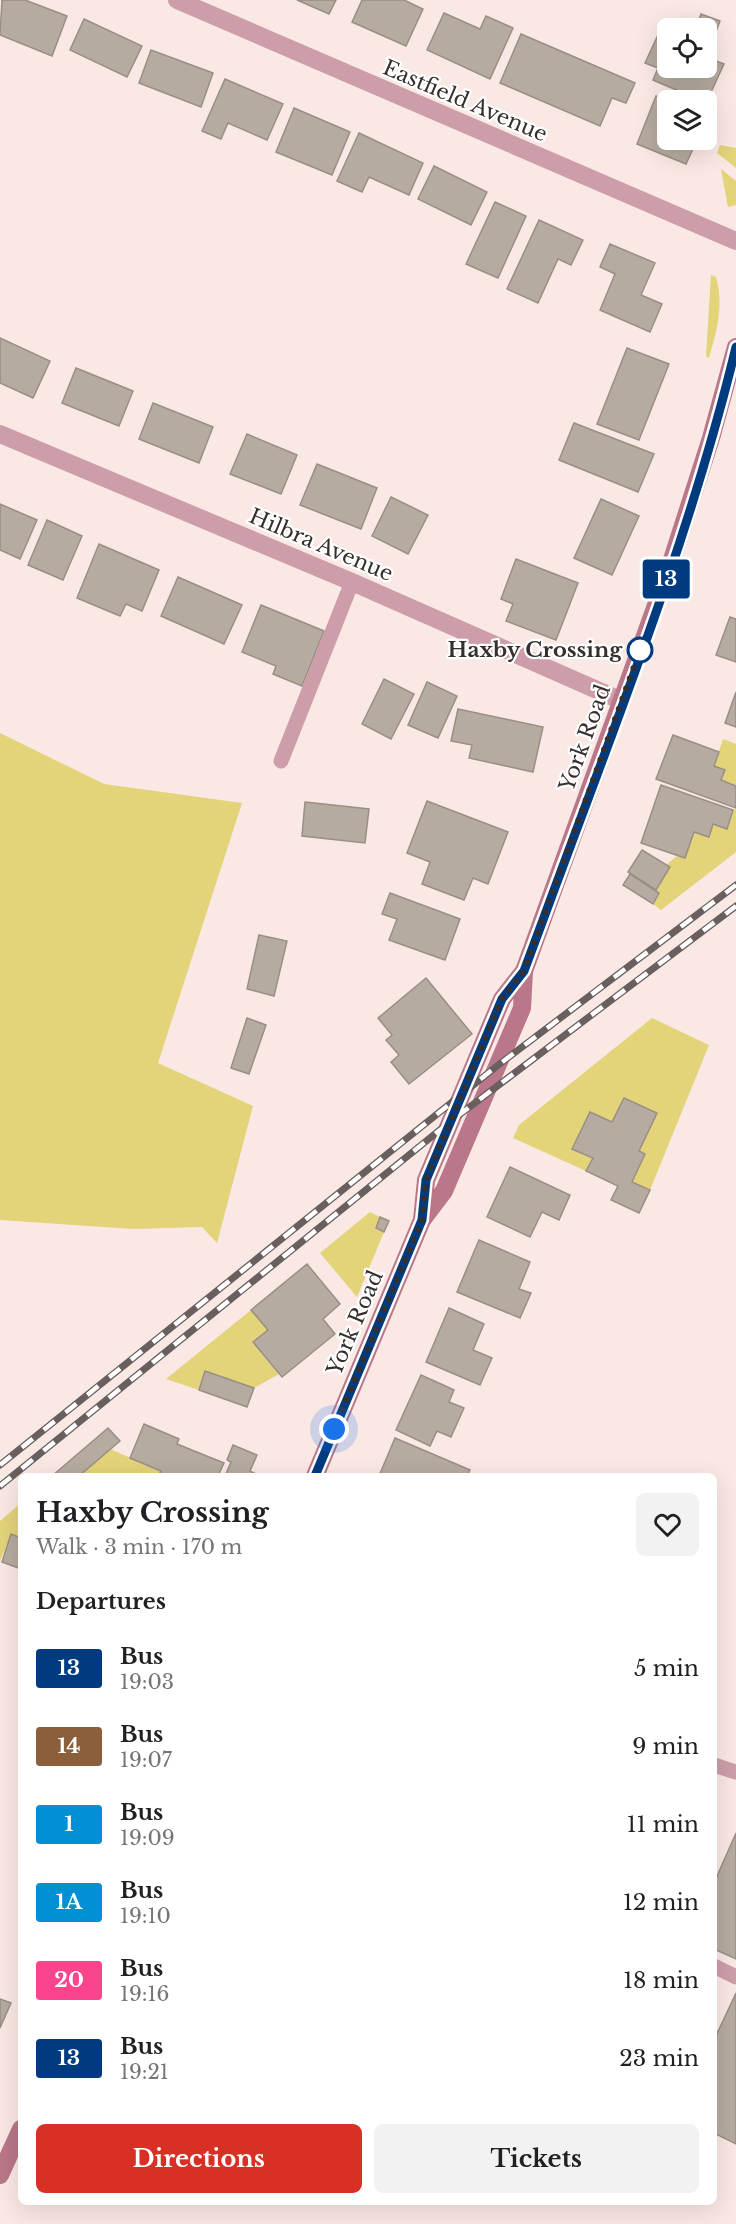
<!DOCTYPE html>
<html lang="en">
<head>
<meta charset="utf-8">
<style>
  body { margin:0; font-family:"Libre Baskerville",serif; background:#f2f2f2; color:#202124; height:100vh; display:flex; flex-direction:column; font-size:22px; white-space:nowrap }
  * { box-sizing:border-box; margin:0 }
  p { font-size:20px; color:#757577 }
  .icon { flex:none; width:33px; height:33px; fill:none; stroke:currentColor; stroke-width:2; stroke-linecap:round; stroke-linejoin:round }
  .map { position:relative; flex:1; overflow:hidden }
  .side { position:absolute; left:18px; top:1473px; width:699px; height:732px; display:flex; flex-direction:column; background:#fff; border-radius:9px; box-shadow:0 6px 24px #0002 }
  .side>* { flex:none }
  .badge { padding:0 12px; border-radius:4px; font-size:21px; line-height:39px }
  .controls { position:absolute; left:657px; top:18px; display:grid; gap:12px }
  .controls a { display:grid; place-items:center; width:60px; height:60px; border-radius:9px; background:#fff; box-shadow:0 6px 24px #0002; font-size:30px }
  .you { position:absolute; width:30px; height:30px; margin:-15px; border:4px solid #fff; border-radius:50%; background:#1a73e8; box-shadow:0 0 0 9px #1a73e833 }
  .map>.badge { position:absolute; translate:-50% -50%; box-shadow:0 0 0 3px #fff }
  h2 { padding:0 18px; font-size:22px; line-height:54px }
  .round { display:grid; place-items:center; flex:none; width:63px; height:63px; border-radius:9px; background:#f2f2f2 }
  .overview { display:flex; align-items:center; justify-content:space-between; height:102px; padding:0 18px }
  h1 { font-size:28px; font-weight:800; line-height:45px }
  .action { display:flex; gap:12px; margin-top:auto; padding:12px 18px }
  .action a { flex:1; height:69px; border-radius:9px; background:#d93025; color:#fff; font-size:24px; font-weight:800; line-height:69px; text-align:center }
  .action a+a { background:#f2f2f2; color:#202124 }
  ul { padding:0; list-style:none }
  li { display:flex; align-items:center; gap:18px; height:78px; padding:0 18px }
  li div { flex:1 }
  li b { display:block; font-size:22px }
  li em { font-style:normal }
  li .badge { min-width:66px; font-weight:700; text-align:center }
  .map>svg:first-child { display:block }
  .green { fill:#e3d379 }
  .building { fill:#b6aba0; stroke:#9a8f84; stroke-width:1.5 }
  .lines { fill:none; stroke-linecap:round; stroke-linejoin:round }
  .lane { stroke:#cd9eaa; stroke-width:15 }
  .street { stroke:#cd9eaa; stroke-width:18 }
  .secondary { stroke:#ba7789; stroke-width:18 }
  .rail-casing { stroke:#695f5e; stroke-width:7 }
  .rail { stroke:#fff; stroke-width:4.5; stroke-dasharray:14; stroke-linecap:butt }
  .line-casing { stroke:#fff; stroke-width:14 }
  .line { stroke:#003b80; stroke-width:9 }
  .walk { stroke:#362f2e; stroke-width:6; stroke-dasharray:0 10.8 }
  .stop-dot { fill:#fff; stroke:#003b80; stroke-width:3 }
  .labels { text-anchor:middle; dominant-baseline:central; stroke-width:4.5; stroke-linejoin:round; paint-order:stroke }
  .street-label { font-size:21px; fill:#362f2e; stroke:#fff }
  .stop-label { font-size:21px; font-weight:bold; fill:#362f2e; stroke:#fff; text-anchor:end }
</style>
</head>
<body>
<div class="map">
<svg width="736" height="2224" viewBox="0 0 736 2224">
  <rect width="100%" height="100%" fill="#fae8e4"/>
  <g class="green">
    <path d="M720,145L736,148V168L717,153Z"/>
    <path d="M721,169L736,181V205L728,207Z"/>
    <path d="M711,275L716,277C724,307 717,329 709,358L706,356Z"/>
    <path d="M0,733L104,784L242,803L158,1063L253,1106L217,1243L202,1227L133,1229L0,1220Z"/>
    <path d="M723,739L736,744V786L721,780L724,770L714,766Z"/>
    <path d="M736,809V852L661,910L653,904L656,890L670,868L666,865L677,856L685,858L694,832L708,837L713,824L727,828L733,810Z"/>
    <path d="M652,1018L709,1045L650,1190L632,1182L645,1154L639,1151L624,1098L612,1122L590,1112L572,1148L593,1158L586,1171L513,1138L519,1125Z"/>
    <path d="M370,1212L380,1217L376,1228L384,1232L357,1297L320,1253Z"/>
    <path d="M251,1310L268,1330L253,1343L279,1374L254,1388L206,1371L199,1390L166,1379Z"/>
    <path d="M110,1449L161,1471L158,1476H79Z"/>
    <path d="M21,1503V1538L11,1535L0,1561V1521Z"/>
  </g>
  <g class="building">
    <path d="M2,0H25L67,16L52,56L0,35Z"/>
    <path d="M297,0H336L329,14Z"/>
    <path d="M362,0H404L423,9L406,46L352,22Z"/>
    <path d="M444,13L480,29L486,16L513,28L490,79L427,50Z"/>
    <path d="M701,14L720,21L712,42L706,40V28H696Z"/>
    <path d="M84,19L142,46L127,77L70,50Z"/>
    <path d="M521,34L635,83L626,103L612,98L600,126L500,83Z"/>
    <path d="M658,35L668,39V68H706V57L724,64L706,103V100H700L653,80L658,68L645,63Z"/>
    <path d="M151,50L213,73L201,107L139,83Z"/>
    <path d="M225,79L283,104L267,140L228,123L221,139L202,131Z"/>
    <path d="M656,96L668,101V140H697L686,164L637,144Z"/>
    <path d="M294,108L350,132L332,175L276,152Z"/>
    <path d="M359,133L423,163L409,195L369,177L362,192L337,181Z"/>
    <path d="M434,166L487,192L471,225L418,199Z"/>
    <path d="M495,202L526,216L498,278L466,264Z"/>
    <path d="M539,220L583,240L571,265L558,259L538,303L507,289Z"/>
    <path d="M610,244L655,263L641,295L662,304L650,332L600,310L615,274L600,267Z"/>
    <path d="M0,338L50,361L33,398L0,383Z"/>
    <path d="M627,348L669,364L639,440L597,424Z"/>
    <path d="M76,368L133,391L119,426L62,403Z"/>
    <path d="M153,403L213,427L199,463L139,439Z"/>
    <path d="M574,423L654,454L638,492L559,460Z"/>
    <path d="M247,434L297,455L281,494L230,474Z"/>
    <path d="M317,464L377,488L361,529L300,505Z"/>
    <path d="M391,497L428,515L408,554L372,536Z"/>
    <path d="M601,499L639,516L612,575L574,558Z"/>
    <path d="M0,504L37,520L20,559L0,550Z"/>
    <path d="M47,520L82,536L63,580L28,565Z"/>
    <path d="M99,544L159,570L142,611L126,604L120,616L77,598Z"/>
    <path d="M516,559L578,583L556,640L506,621L513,604L501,599Z"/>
    <path d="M178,577L242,605L224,644L161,616Z"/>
    <path d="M261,605L324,631L302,686L273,674L276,666L242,652Z"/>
    <path d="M730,617L736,619V662L716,655Z"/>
    <path d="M384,679L414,694L391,739L362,724Z"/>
    <path d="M427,682L457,696L438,738L408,725Z"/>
    <path d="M736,692V727L725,723Z"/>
    <path d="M458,709L543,727L533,772L469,758L472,745L451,741Z"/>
    <path d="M673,735L719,752L714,766L725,770L721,780L736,786V808L656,779Z"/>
    <path d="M661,785L733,810L727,829L713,824L709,837L694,832L685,858L641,843Z"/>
    <path d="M427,801L508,832L488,884L473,878L464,900L422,884L430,862L407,853Z"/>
    <path d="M305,802L369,809L365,843L302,836Z"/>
    <path d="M642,850L670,867L656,890L628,872Z"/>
    <path d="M630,874L659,893L653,904L623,885Z"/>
    <path d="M390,893L460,919L445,960L389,940L397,919L382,914Z"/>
    <path d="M259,935L287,941L274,996L247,989Z"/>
    <path d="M426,978L472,1034L409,1084L391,1062L399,1055L386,1040L392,1035L378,1018Z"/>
    <path d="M247,1018L266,1025L249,1074L231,1068Z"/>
    <path d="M624,1098L657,1113L639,1151L645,1154L632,1182L650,1190L639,1213L611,1200L618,1186L586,1171L593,1158L572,1149L590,1112L612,1122Z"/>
    <path d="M510,1167L570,1195L559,1220L542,1212L530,1237L487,1217Z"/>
    <path d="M380,1217L389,1221L384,1232L376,1228Z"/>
    <path d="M479,1240L530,1262L519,1289L531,1293L520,1318L457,1292Z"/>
    <path d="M307,1264L340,1304L323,1319L335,1334L282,1377L253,1342L268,1330L251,1310Z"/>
    <path d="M449,1308L484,1324L473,1350L492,1358L480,1385L426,1362Z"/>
    <path d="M205,1371L254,1388L247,1407L199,1390Z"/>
    <path d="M421,1375L454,1390L449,1402L464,1408L451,1437L437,1431L430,1446L396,1430Z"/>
    <path d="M144,1424L179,1439L177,1444L224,1463L218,1476H158L161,1471L130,1458Z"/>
    <path d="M108,1428L120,1441L79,1476H52Z"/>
    <path d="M395,1438L470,1470L467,1476H379Z"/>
    <path d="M233,1445L257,1455L250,1471L260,1476H225L231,1462L227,1460Z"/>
    <path d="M11,1534L21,1538V1569L2,1562Z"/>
    <path d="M736,1833V1959L714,1949V1883Z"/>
    <path d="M736,1993V2144L714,2133V2040Z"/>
    <path d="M0,1999L11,2003L0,2028Z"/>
  </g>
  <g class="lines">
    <g class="lane">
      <path d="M281,761L352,582"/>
      <path d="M714,1765L736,1772"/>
      <path d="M714,1966L736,1977"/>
    </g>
    <g class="street">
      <path d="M177,0L736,241"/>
      <path d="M0,434L352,582L622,701"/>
    </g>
    <g class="secondary">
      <path d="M422,1220L444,1191L522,1008L524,971L668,572L711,438L736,347"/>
      <path d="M315,1476L422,1220L426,1180L502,999L524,971"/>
      <path d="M0,2175L21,2129"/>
    </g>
    <defs>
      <g id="rail">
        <path d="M0,1465L497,1066L736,885"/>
        <path d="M0,1486L451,1121L736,906"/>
      </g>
    </defs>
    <use href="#rail" class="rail-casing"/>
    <use href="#rail" class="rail"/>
  </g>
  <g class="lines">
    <defs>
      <path id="line" d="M315,1476L422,1220L426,1180L502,999L524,971L543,920C612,732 689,542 736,347"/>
    </defs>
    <use href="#line" class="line-casing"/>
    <use href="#line" class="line"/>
    <path class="walk" d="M334,1429L422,1220L426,1180L502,999L524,971L640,650"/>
  </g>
  <circle class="stop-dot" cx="640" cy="650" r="12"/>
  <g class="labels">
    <g class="street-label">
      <text transform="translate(465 101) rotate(23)">Eastfield Avenue</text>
      <text transform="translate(321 545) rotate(23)">Hilbra Avenue</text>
      <text transform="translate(585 738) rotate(-70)">York Road</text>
      <text transform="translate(355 1323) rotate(-67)">York Road</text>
    </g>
    <g class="stop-label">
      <text x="622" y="650">Haxby Crossing</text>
    </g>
  </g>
</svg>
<div class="controls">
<a><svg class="icon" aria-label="locate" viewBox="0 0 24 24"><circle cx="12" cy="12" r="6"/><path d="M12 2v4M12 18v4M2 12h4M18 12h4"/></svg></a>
<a><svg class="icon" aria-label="layers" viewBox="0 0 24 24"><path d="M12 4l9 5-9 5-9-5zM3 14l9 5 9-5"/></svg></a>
</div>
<div class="you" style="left:334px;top:1429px"></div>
<b class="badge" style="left:666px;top:579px;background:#003b80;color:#fff">13</b>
<section class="side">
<div class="overview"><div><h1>Haxby Crossing</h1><p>Walk · 3 min · 170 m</p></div><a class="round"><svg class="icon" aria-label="heart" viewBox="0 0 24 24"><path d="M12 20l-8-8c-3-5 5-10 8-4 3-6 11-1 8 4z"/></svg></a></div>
<h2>Departures</h2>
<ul>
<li><span class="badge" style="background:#003b80;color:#fff">13</span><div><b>Bus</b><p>19:03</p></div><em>5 min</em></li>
<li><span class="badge" style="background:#8b5e3c;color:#fff">14</span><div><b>Bus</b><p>19:07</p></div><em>9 min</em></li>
<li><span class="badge" style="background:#0090d3;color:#fff">1</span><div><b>Bus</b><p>19:09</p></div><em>11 min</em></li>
<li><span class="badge" style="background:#0090d3;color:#fff">1A</span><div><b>Bus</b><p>19:10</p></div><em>12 min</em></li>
<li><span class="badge" style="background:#fa448c;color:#fff">20</span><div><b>Bus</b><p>19:16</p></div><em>18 min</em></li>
<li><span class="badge" style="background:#003b80;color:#fff">13</span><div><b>Bus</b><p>19:21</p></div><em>23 min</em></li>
</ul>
<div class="action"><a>Directions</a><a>Tickets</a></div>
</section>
</div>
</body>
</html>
